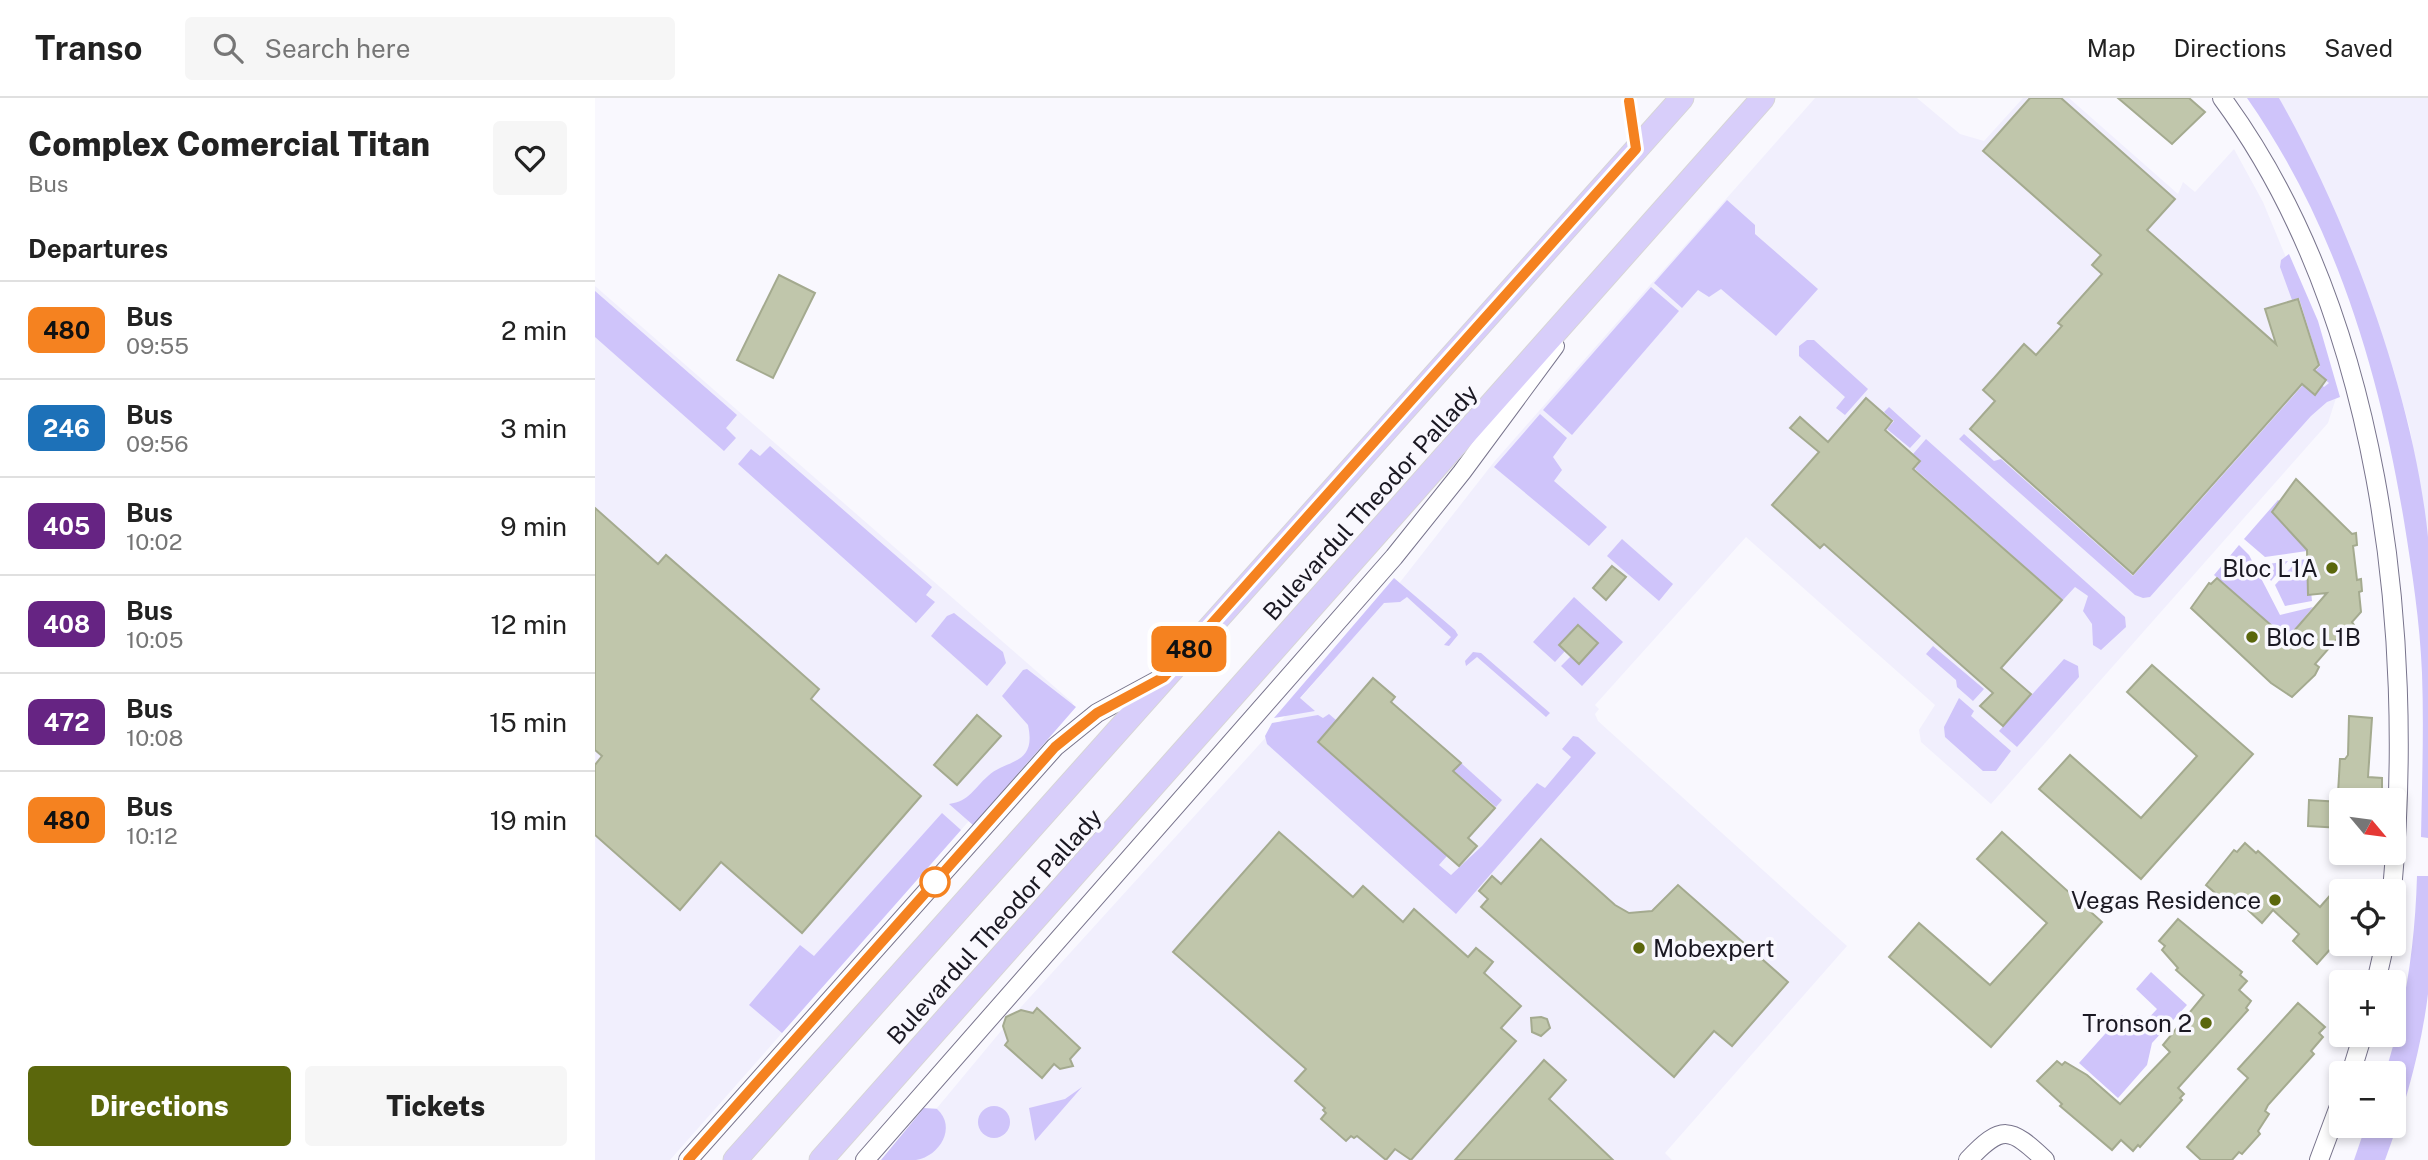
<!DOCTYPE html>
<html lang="en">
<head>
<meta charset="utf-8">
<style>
  body { margin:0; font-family:"Public Sans",sans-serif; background:#f6f6f6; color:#222; height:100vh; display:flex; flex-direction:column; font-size:26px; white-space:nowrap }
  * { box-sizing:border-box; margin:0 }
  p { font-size:23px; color:#767676 }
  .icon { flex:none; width:38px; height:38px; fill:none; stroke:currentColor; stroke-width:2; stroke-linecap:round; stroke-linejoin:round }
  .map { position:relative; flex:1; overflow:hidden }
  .details { display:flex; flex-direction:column; background:#fff; width:595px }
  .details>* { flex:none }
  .badge { padding:0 14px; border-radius:10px; font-size:24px; line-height:46px }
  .needle { width:46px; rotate:119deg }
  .controls { position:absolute; left:1734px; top:690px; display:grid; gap:14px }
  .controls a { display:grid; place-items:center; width:77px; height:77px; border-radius:7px; background:#fff; box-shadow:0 4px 10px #0003; font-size:35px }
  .map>.badge { position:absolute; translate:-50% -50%; box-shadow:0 0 0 4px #fff }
  h2 { padding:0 28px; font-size:26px; line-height:63px }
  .round { display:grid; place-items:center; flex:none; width:74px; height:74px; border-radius:7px; background:#f6f6f6 }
  .overview { display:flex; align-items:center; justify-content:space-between; height:119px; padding:0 28px }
  h1 { font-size:33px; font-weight:800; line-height:52px }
  .primary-button { display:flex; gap:14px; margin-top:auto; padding:14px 28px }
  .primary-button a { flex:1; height:80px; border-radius:7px; background:#5b670c; color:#fff; font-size:28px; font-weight:800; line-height:80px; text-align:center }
  .primary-button a+a { background:#f6f6f6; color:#222 }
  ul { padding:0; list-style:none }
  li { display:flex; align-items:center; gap:21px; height:98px; padding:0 28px; border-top:2px solid #e0e0e0 }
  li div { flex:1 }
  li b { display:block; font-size:26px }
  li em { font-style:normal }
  li .badge { min-width:77px; font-weight:700; text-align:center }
  header { display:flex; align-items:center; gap:42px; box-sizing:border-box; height:98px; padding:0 35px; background:#fff; border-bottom:2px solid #e0e0e0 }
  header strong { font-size:33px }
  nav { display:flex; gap:38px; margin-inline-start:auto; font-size:24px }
  .search { width:490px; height:63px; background:#f6f6f6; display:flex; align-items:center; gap:18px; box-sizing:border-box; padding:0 24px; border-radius:7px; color:#767676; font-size:26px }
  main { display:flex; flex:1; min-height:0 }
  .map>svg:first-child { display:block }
  .built { fill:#f1effd }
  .green { fill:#cfc4fa }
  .building { fill:#c0c6ab; stroke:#a4aa8f; stroke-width:2 }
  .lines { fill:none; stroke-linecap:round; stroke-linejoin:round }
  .minor-casing { stroke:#78748c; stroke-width:20 }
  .major-casing { stroke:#d6d5d7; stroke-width:25 }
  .minor { stroke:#fff; stroke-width:18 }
  .major { stroke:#d8cefa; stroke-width:23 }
  .line-casing { stroke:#fff; stroke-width:16 }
  .line { stroke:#f58220; stroke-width:10 }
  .poi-dot { fill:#5b670c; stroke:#f9f8fe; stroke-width:2.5 }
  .stop-dot { fill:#fff; stroke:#f58220; stroke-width:3.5 }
  .labels { text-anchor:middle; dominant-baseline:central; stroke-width:7; stroke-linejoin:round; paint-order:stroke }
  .street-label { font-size:24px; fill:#1a1822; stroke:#f9f8fe }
  .poi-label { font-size:24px; fill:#1a1822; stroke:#f9f8fe; text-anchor:end }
</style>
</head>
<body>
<header>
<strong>Transo</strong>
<div class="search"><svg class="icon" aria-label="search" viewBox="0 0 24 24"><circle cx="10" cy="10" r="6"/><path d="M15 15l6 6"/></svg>Search here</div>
<nav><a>Map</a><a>Directions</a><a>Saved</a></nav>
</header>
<main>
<section class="details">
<div class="overview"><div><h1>Complex Comercial Titan</h1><p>Bus</p></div><a class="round"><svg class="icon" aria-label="heart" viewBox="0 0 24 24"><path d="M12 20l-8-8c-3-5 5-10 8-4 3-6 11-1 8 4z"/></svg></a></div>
<h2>Departures</h2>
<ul>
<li><span class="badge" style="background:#f58220;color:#111">480</span><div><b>Bus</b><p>09:55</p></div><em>2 min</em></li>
<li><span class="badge" style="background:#1d71b8;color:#fff">246</span><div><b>Bus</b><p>09:56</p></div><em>3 min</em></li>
<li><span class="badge" style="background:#662483;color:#fff">405</span><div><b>Bus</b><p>10:02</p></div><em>9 min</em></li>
<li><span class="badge" style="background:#662483;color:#fff">408</span><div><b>Bus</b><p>10:05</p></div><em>12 min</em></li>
<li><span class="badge" style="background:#662483;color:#fff">472</span><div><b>Bus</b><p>10:08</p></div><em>15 min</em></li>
<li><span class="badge" style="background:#f58220;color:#111">480</span><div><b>Bus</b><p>10:12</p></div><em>19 min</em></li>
</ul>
<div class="primary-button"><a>Directions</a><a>Tickets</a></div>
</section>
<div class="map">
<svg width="1833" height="1062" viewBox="0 0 1833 1062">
  <rect width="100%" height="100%" fill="#f9f8fe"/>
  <g class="built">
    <path d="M1220,0H1322L1365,36L1389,43L1428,0H1474L1583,96L1588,84L1600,94L1639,51L1668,104L1707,198L1741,300L1733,325L1396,706L1326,644L1324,632L1340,607L1151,439L1000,607L1004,611L1000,616L1003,623L1252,848L1070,1055L1077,1062H286L329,1010H342L426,909L693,615L806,483L899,364Z"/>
    <path d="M1684,0H1833V442L1815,331L1798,270L1743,123Z"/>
    <path d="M0,188L478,605L75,1062H0Z"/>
  </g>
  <g class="green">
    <path d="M1652,0H1684C1753,122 1819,298 1833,439C1833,472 1833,506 1833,539C1833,606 1833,673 1833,740L1826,739C1827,684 1829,629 1827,575C1825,524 1817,473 1809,423C1784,272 1740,126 1652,0Z"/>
    <path d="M1132,102L1160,127V136L1223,191L1181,238L1126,191L1114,199L1103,192L1087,210L1059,185Z"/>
    <path d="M1694,156L1723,223L1745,299L1732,304L1716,318L1555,499L1548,500L1540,497L1364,341L1369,336L1399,363L1406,361L1538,478L1708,287L1720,296L1716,278L1729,289L1734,285L1720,273L1725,268L1704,200L1697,202L1685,169L1686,162Z"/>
    <path d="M1056,189L1084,213L977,337L948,312Z"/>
    <path d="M0,193L142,317L131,330L141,340L129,353L0,239Z"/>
    <path d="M1212,242H1219L1273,291L1250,317L1241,310L1250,299L1204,258V248Z"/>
    <path d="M1294,309L1326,338L1315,350L1292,331L1299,323L1289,314Z"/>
    <path d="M945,316L972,340L958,359L967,372L959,383L1012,429L994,448L899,369Z"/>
    <path d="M1331,341L1530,519L1531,529L1506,552L1498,547L1497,526L1488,513L1493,498L1480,489L1468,502L1320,371L1326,363L1318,356Z"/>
    <path d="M175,348L337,489L331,497L340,504L321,525L143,366L156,351L165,358Z"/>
    <path d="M1683,402L1686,404L1677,414L1711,447L1712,453L1670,459L1649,441Z"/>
    <path d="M1027,441L1078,486L1064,503L1012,458Z"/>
    <path d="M1644,447L1654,457L1685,517L1718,509L1692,541L1619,477Z"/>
    <path d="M1713,461L1717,503L1690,508L1680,487L1703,462Z"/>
    <path d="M1693,463L1676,483L1667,467Z"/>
    <path d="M799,480L860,532L863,537L854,548L849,547L856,539L812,499L805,504L789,505L705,600L720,613L679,620Z"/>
    <path d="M979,499L1028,544L987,588L966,568L976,558L985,565L1003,545L982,527L964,547L970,553L960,564L938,544Z"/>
    <path d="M359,515L408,554L411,565L392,588L336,538L352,518Z"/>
    <path d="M1338,548L1389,591L1378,603L1362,589L1361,582L1331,556Z"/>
    <path d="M878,554L886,555L955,615L951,619L882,559L871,568L870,563Z"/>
    <path d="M1469,561L1483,568L1484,579L1422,649L1404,633Z"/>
    <path d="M432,571L481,609L378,727L354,706C375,703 378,691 393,678C411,661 442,668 433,627L407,598L428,572Z"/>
    <path d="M1364,600L1379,613L1376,618L1416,653L1401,673H1388L1350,639L1349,629Z"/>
    <path d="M734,616L741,622L722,644L852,758L844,767L856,777L887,748L942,685L950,690L976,659L967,651L978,638L983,639L1001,655L861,816L672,646L670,638L677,625L723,617L728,620Z"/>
    <path d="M866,665L907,702L901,709L859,673Z"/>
    <path d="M347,715L366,732L187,935L154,907L205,847L219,858Z"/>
    <path d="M1822,778H1833C1833,817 1833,858 1833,896C1826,952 1810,1009 1790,1062H1759L1771,1027H1799V975H1790C1811,910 1820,846 1822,778Z"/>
    <path d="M1556,874L1592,907L1557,945L1552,967L1523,1000L1484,965L1527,917L1536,925L1543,917L1550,924L1562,911L1541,891Z"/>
    <path d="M487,989L440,1043L434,1010L470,1001Z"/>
    <circle cx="399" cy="1024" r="16"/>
    <path d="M329,1010L342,1011C362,1029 345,1058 321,1062C310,1062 297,1062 286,1062Z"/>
  </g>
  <g class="building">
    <path d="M1435,0H1466L1580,101L1552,132L1681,246L1670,211L1703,201L1724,267L1719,272L1731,282L1720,297L1707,286L1538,476L1375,331L1400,303L1388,292L1399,280L1429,246L1441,257L1467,228L1463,225L1507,176L1497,167L1506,157L1388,53Z"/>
    <path d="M1523,0H1594L1610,14L1577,46Z"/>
    <path d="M184,177L220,195L178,280L142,262Z"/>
    <path d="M1271,300L1297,323L1290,332L1325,363L1318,371L1467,502L1406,570L1436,596L1408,628L1385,608L1398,595L1229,446L1225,450L1177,407L1224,354L1195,330L1205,319L1233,344Z"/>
    <path d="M1701,381L1757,436L1761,435L1762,447L1758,448L1762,482L1766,481L1767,493L1764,494L1766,514L1757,524L1759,527L1751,536L1748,534L1720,566L1724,569L1720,577L1697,599L1676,585L1596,510L1614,485L1616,486L1622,480L1692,541L1732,495L1713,497L1712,452L1677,414Z"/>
    <path d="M0,410L63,466L71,457L172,545L224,591L216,601L326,698L207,835L126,764L85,812L0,737V667L7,658L0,652Z"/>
    <path d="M1017,468L1031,479L1011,502L998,490Z"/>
    <path d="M983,527L1003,545L984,566L964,547Z"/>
    <path d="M1557,567L1658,656L1546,781L1444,691L1475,657L1546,720L1602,658L1532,594Z"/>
    <path d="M778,580L800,599L796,604L866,665L858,673L900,710L873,740L882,748L864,768L723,644Z"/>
    <path d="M382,617L406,638L362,687L339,667Z"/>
    <path d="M1754,618L1777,620L1773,679L1787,680V696L1743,695L1745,661H1750L1753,657Z"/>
    <path d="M1714,702L1746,704V730L1713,728Z"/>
    <path d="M684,734L758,799L768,788L808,824L819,811L873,859L881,850L898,864L889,875L926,908L906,930L921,943L816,1062L800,1051L791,1062L762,1038L759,1040L756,1038L751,1043L726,1021L731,1015L728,1012L730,1010L700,983L711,971L578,854Z"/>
    <path d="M1407,734L1507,824L1396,949L1294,859L1324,825L1395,887L1452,825L1382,761Z"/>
    <path d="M946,741L1020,807L1034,815L1057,813L1083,787L1193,884L1137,948L1119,933L1079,979L886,809L893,801L884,793L897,778L906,786Z"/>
    <path d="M1650,745L1661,755L1663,753L1725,809L1746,785V839L1722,866L1698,843L1704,836L1678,812L1667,825L1638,798L1632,805L1611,787L1639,752L1642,754Z"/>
    <path d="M1583,821L1647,874L1645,877L1652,883L1644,892L1656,903L1651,910L1653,912L1583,990L1589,996L1585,1000L1587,1002L1545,1049L1543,1047L1538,1053L1526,1042L1517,1052L1465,1008L1467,1006L1442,983L1462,963L1467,967L1470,964L1492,977L1525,1006L1575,954L1568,947L1609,897L1581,872L1583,870L1567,852L1570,848L1564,843Z"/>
    <path d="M1703,905L1730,929L1724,935L1728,939L1716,953L1719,956L1673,1007L1670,1013L1674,1016L1663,1033L1665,1036L1647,1056L1644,1054L1637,1062H1606L1592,1049L1653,980L1643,971Z"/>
    <path d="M442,910L485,950L475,961L478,968L465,971L459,966L447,980L410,947L413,943L408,928L411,919L426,912L438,915Z"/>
    <path d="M946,919L952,921L955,930L946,938L937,934L936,920Z"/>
    <path d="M949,962L971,982L954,1001L1018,1062H860Z"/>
  </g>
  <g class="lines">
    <defs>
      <g id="minor">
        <path d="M1627,0C1785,215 1821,533 1797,793"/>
        <path d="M1781,884L1790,845"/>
        <path d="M1756,975L1768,936"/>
        <path d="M93,1062L460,649L502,615L563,582"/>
        <path d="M270,1062L799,459L867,374L960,248"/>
        <path d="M1373,1062C1407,1026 1415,1029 1450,1062"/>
        <path d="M1724,1062L1746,1003"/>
      </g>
      <g id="major">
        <path d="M140,1062L1087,0"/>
        <path d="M226,1062L1168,0"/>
      </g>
    </defs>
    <use href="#minor" class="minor-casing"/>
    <use href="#major" class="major-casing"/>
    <use href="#minor" class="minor"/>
    <use href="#major" class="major"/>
  </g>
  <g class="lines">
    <defs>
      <path id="line" d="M93,1062L460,649L502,615L569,579L1041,51L1034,3"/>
    </defs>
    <use href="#line" class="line-casing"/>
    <use href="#line" class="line"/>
  </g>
  <g class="poi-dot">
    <circle cx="1737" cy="470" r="7"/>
    <circle cx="1657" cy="539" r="7"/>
    <circle cx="1680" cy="802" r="7"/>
    <circle cx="1044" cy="850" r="7"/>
    <circle cx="1611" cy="925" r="7"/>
  </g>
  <circle class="stop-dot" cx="340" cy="784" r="14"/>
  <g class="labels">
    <g class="street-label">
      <text transform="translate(775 404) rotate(-48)">Bulevardul Theodor Pallady</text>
      <text transform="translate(399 828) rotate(-48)">Bulevardul Theodor Pallady</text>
    </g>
    <g class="poi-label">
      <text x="1723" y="470">Bloc L1A</text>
      <text x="1671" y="539" text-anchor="start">Bloc L1B</text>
      <text x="1666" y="802">Vegas Residence</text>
      <text x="1058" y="850" text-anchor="start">Mobexpert</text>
      <text x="1597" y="925">Tronson 2</text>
    </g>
  </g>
</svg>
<div class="controls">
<a><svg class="needle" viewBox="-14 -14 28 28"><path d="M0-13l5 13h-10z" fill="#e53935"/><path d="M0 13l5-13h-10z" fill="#767676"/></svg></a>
<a><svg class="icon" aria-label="locate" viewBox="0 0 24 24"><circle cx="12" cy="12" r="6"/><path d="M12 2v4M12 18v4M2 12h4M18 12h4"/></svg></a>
<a>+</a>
<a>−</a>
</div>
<b class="badge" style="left:594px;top:551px;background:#f58220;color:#111">480</b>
</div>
</main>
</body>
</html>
